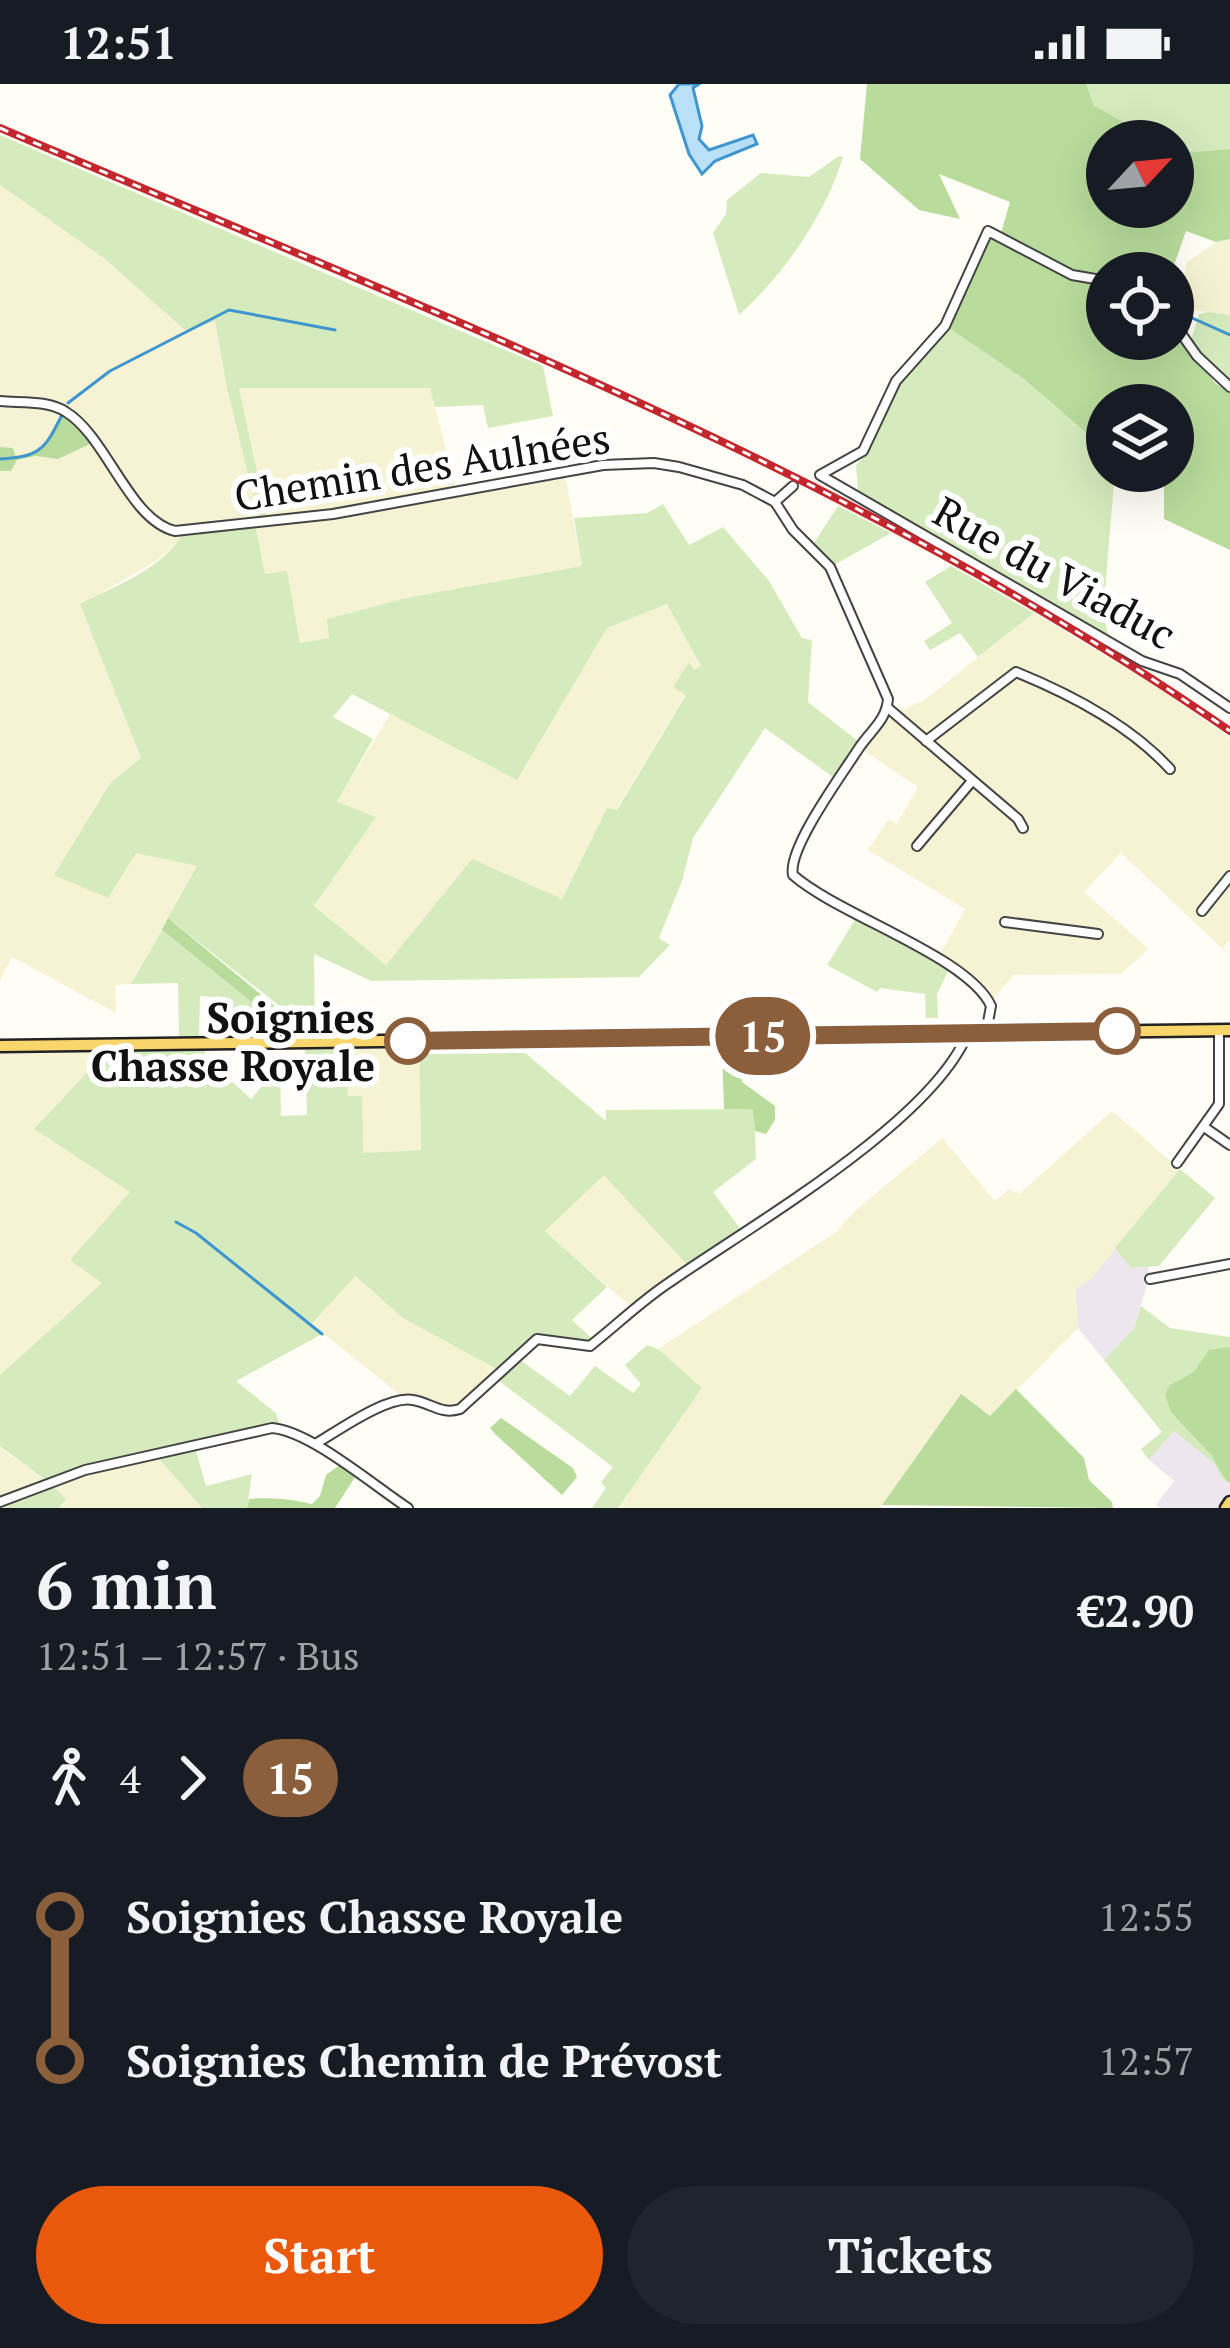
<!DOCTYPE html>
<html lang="en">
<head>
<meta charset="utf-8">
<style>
  body { margin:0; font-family:"PT Serif",serif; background:#20242c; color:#f1f3f6; height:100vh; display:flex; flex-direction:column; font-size:45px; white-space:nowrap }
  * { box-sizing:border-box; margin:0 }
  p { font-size:39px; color:#9ea1a6 }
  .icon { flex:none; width:66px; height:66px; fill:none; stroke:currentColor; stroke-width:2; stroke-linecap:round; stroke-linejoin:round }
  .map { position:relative; height:1424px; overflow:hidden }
  .side { display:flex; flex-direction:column; background:#171b24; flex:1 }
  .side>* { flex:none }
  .badge { padding:0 24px; border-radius:39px; font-size:42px; line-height:78px }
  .needle { width:78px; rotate:64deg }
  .controls { position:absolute; left:1086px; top:36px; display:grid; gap:24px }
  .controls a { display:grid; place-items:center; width:108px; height:108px; border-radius:50%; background:#171b24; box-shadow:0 12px 48px #0002; font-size:60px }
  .map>.badge { position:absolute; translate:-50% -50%; box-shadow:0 0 0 6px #fff }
  .legs { display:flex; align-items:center; gap:18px; height:132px; padding:0 36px; font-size:39px }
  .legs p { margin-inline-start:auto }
  .head { display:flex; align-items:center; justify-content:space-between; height:204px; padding:0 36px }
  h1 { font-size:66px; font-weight:800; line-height:90px }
  .action { display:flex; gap:24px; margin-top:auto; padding:24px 36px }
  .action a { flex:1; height:138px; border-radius:72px; background:#ea580c; color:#fff; font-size:48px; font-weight:800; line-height:138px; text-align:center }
  .action a+a { background:#20242c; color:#f1f3f6 }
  ul { padding:0 36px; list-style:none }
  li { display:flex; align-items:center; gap:42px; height:144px; font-size:45px }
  li i { display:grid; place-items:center; width:18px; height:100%; margin:0 15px; background:currentColor }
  li i::after { content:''; width:30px; height:30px; margin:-15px; border:9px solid; border-radius:50%; background:#171b24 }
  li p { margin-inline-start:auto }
  li:first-child i { background:linear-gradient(#0000 50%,currentColor 0) }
  li:last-child i { background:linear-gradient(currentColor 50%,#0000 0) }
  .status { display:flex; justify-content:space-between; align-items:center; height:84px; padding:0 60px; background:#171b24; direction:ltr }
  .status svg { height:33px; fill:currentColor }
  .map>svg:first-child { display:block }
  .industrial { fill:#eee6ef }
  .farmland { fill:#f6f3d4 }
  .green { fill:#d5ebbd; fill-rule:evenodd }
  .forest { fill:#b9dc9c }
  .water { fill:#b9e0f7; stroke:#3f96cf; stroke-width:3 }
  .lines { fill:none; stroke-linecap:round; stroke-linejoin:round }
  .stream { stroke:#3f96cf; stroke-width:3 }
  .minor-casing { stroke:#444; stroke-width:12 }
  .major-casing { stroke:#222; stroke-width:15 }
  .minor { stroke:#fff; stroke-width:8 }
  .major { stroke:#f9d66b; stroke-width:10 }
  .rail-casing { stroke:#c4262e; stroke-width:8 }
  .rail { stroke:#fff; stroke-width:3; stroke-dasharray:9; stroke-linecap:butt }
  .line-1-casing { stroke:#fff; stroke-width:27 }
  .line-1 { stroke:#8b5e3c; stroke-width:18 }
  .stop-1-dot { fill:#fff; stroke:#8b5e3c; stroke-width:6 }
  .labels { text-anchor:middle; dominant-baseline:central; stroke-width:12; stroke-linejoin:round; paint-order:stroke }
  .street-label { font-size:42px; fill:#111; stroke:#fff }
  .stop-label { font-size:42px; font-weight:bold; fill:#111; stroke:#fff; text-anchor:end }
</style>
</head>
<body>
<div class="status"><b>12:51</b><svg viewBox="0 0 49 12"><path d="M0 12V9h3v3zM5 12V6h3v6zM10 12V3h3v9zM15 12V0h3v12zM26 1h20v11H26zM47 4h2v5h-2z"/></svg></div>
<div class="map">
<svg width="1230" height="1424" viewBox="0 0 1230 1424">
  <rect width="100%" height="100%" fill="#fffdf5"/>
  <g class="industrial">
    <path d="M1115,1164L1131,1184L1148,1183L1150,1191L1134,1244L1104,1276L1078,1244L1075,1205L1090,1195Z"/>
    <path d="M1174,1347L1216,1380L1230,1398V1408L1220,1424H1160L1156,1421L1174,1397L1149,1376Z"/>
  </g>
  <g class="farmland">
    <path d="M0,101L105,175L186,247L215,236L227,304L268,437L239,304H430L457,407L564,386L582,482L406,514L328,535L329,554L300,559L287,488L265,490L255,440L178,458L159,475L81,521L141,674L111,698L136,769L198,782L131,900L115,901L116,929L12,873L0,896V387L11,386L17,376L37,372L47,362L35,370L16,374L13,364L0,363Z"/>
    <path d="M1230,155V231L1177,224L1187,178L1216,158Z"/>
    <path d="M667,520L702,582L694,586L688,579L674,602L686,610L616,726L607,725L562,816L472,776L386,882L314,822L375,734L337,718L390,630L517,695L607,544Z"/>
    <path d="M1034,529L1154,601L1230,654V855L1223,863L1230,872L1121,769L1084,808L1149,865L1121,890L1014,891L990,918L938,874L965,825L868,766L889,735L897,740L918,703L860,664L885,632L923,617Z"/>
    <path d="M419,964L421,1066L362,1069V1013H348L347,965Z"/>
    <path d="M107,967L34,1045L131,1108L71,1175L102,1199L0,1291V970Z"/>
    <path d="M1112,1027L1180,1085L1091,1195L1075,1205L1078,1244L990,1333L961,1311L880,1424H618L702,1304L658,1265L836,1148L855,1127L942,1054L995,1117L1009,1105L1019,1110Z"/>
    <path d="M604,1090L688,1182L630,1222L545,1147Z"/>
    <path d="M354,1192L403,1234L501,1288L460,1325L407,1316L312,1241Z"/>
    <path d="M0,1363L44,1396L158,1372L202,1424H59L66,1415L0,1418Z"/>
  </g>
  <g class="green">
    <path d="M1086,0H1230V65L1180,69L1173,65V57H1158L1093,22Z"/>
    <path d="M0,51L543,282L553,332L488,344L483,321L435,323L430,304H239L268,438L260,439L227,304L215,237L186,247L105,175L0,101Z"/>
    <path d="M839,72L843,73C825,132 784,190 739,231L713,149L726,130L727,116L761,89L809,93Z"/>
    <path d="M1208,228L1230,231V301L1190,260L1199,230Z"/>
    <path d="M947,243L1024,295L1107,367V387H1115L1103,530L1110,558L858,408L856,381L867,370L898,298Z"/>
    <path d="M663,420L689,461L723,443L769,497L802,554L812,556L808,618L859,658L837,696L765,644L693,754L682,797L659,854L670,861L639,893L371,897L314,870L315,950L168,834L197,782L136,769L108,814L54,791L111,698L141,674L80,520C113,503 167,483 183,448L255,440L265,490L287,487L300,559L329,554L327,535L406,514L582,482L574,434L647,429ZM667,520L701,582L694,586L689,578L673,603L686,611L617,726L607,724L562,815L472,775L386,881L314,822L376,733L337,718L373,655L333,633L352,610L517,696L607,544Z"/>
    <path d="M838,422L891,449L834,481L814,459Z"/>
    <path d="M951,482L1034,529L978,573L960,549L930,566L924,557L952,539L925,498Z"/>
    <path d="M858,831L950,883L937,910L938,934H926L925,910L880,904L877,908L827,881Z"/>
    <path d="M162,846L269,932L254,952L214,953L213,913L200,912L199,953H179L178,899L131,900Z"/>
    <path d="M518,963L606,1037V1026L754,1025L756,1075L713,1108L742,1147L688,1182L604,1091L545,1147L607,1203L572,1236L596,1258L590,1262L543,1254L516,1273L570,1312L595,1282L633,1309L641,1300L625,1281L647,1261L658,1265L702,1304L618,1424H592L606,1404L601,1398L613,1383L495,1294L500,1287L403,1234L355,1192L312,1240L322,1250L236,1297L276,1329L281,1345L195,1363L206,1402L252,1390L247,1424H202L157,1372L102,1382L50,1399L66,1415L59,1424H0V1418L48,1398L0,1362V1291L102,1199L70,1176L130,1108L34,1045L107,967L205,966V973L251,1015L280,980L281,1032L307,1031L305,965L347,964L348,1012H362L363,1069L421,1066L419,964Z"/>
    <path d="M1180,1085L1215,1114L1159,1182L1131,1184L1115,1164Z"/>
    <path d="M1141,1222L1170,1244L1230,1253V1398L1222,1395L1215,1380L1174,1347L1149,1376L1141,1365L1162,1348L1104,1276L1134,1244Z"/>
  </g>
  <g class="forest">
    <path d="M867,0H1086L1094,22L1158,57H1107V123H1173V65L1180,69L1230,65V155L1216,158L1186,147L1173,184L1164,183L1157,189H1107V255H1173V245L1216,300L1230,307V466L1164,435V395L1145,387H1173V321H1107V367L1024,295L947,243L988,155L1001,149L1010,118L939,90L960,135L919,126L860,75Z"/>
    <path d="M65,327L94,358L58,375L36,372L17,376L11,387H0V363L13,364L16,374C46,368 52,353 65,327Z"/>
    <path d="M168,834L276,923L269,932L162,846Z"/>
    <path d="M722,964H741L742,998L775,1022V1036L766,1050L755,1047L753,1025H724Z"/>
    <path d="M1230,1263V1398H1227L1212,1372L1171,1328L1165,1310L1170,1301L1194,1288L1209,1266Z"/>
    <path d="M1016,1305L1084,1374L1089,1396L1112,1418L1113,1424L882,1421L961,1310L990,1332Z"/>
    <path d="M501,1334L573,1384L577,1393L562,1411L495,1350L490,1344Z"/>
    <path d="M341,1380L357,1390L335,1424H247L249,1415C272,1413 290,1415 312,1420L320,1412L326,1391Z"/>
  </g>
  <path class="water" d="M679,0H699L693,4L702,42L699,55L709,66L753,51L757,60L715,77L702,90L689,70L670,11Z"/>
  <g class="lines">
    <g class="stream">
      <path d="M1005,160L1071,195"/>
      <path d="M1174,226L1230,251"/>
      <path d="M68,319L110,287L229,226L335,246"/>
      <path d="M0,375C40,373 45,365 62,331"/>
      <path d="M176,1138L196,1149L322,1250"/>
    </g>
    <defs>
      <g id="minor">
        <path d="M1107,197L1072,191L988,147L945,242L896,297L863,367L820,391L1142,577L1180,590L1230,624"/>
        <path d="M1173,238L1197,272L1230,303"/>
        <path d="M0,317C21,319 48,316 66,328C107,353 129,436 175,447L333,430L603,381L654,379L679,383L743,401L775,418L793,446L830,483L888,615C886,637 871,646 859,664C843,689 787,765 793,791C838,831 968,872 991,922L986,949"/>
        <path d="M775,418L793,402"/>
        <path d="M888,624L1018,735L1023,744"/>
        <path d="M926,657L1016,588C1070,610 1130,641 1170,685"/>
        <path d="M917,762L972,697"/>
        <path d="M1202,827L1230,792"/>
        <path d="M1005,838L1098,850"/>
        <path d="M1204,1043L1230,1061"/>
        <path d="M1177,1079L1219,1020V946"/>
        <path d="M1150,1195L1230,1180"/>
        <path d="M317,1359C339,1346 388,1311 413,1316C431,1319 441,1331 460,1325L537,1255L590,1262C617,1241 641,1217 670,1198C750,1142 929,1040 967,951"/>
        <path d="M0,1418L85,1386L272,1344C310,1347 373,1401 408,1424"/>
      </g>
      <g id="major">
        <path d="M0,962L1230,946"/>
        <path d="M1226,1424L1230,1418"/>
      </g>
    </defs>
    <use href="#minor" class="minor-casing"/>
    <use href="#major" class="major-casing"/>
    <use href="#minor" class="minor"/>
    <use href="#major" class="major"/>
    <defs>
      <path id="rail" d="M0,44C419,223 853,386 1230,647"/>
    </defs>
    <use href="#rail" class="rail-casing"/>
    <use href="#rail" class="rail"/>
  </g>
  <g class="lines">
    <defs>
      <path id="line-1" d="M408,957L1117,947"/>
    </defs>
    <use href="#line-1" class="line-1-casing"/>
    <use href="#line-1" class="line-1"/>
  </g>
  <g class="stop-1-dot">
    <circle cx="1117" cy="947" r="21"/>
    <circle cx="408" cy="957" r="21"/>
  </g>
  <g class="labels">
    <g class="street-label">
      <text transform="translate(422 382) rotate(-9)">Chemin des Aulnées</text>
      <text transform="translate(1055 488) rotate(29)">Rue du Viaduc</text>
    </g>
    <g class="stop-label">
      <text x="375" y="933">Soignies<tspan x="375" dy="48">Chasse Royale</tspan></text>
    </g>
  </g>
</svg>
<div class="controls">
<a><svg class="needle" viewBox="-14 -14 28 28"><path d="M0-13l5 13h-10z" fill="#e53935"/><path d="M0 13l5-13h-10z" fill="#9ea1a6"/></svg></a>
<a><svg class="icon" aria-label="locate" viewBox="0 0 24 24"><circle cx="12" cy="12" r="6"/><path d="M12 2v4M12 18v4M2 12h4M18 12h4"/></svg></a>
<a><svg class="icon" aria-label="layers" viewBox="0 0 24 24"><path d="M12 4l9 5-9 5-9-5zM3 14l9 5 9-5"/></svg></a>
</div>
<b class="badge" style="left:763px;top:952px;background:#8b5e3c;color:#fff">15</b>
</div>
<section class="side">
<div class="head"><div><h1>6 min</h1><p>12:51 – 12:57 · Bus</p></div><b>€2.90</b></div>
<div class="legs"><svg class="icon" aria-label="walk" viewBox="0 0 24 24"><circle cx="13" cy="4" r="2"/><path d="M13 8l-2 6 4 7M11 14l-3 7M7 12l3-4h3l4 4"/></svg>4<svg class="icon" aria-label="forward" viewBox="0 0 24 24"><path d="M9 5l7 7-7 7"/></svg><b class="badge" style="background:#8b5e3c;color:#fff">15</b></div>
<ul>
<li><i style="color:#8b5e3c"></i><b>Soignies Chasse Royale</b><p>12:55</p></li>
<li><i style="color:#8b5e3c"></i><b>Soignies Chemin de Prévost</b><p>12:57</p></li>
</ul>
<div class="action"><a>Start</a><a>Tickets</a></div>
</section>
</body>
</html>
